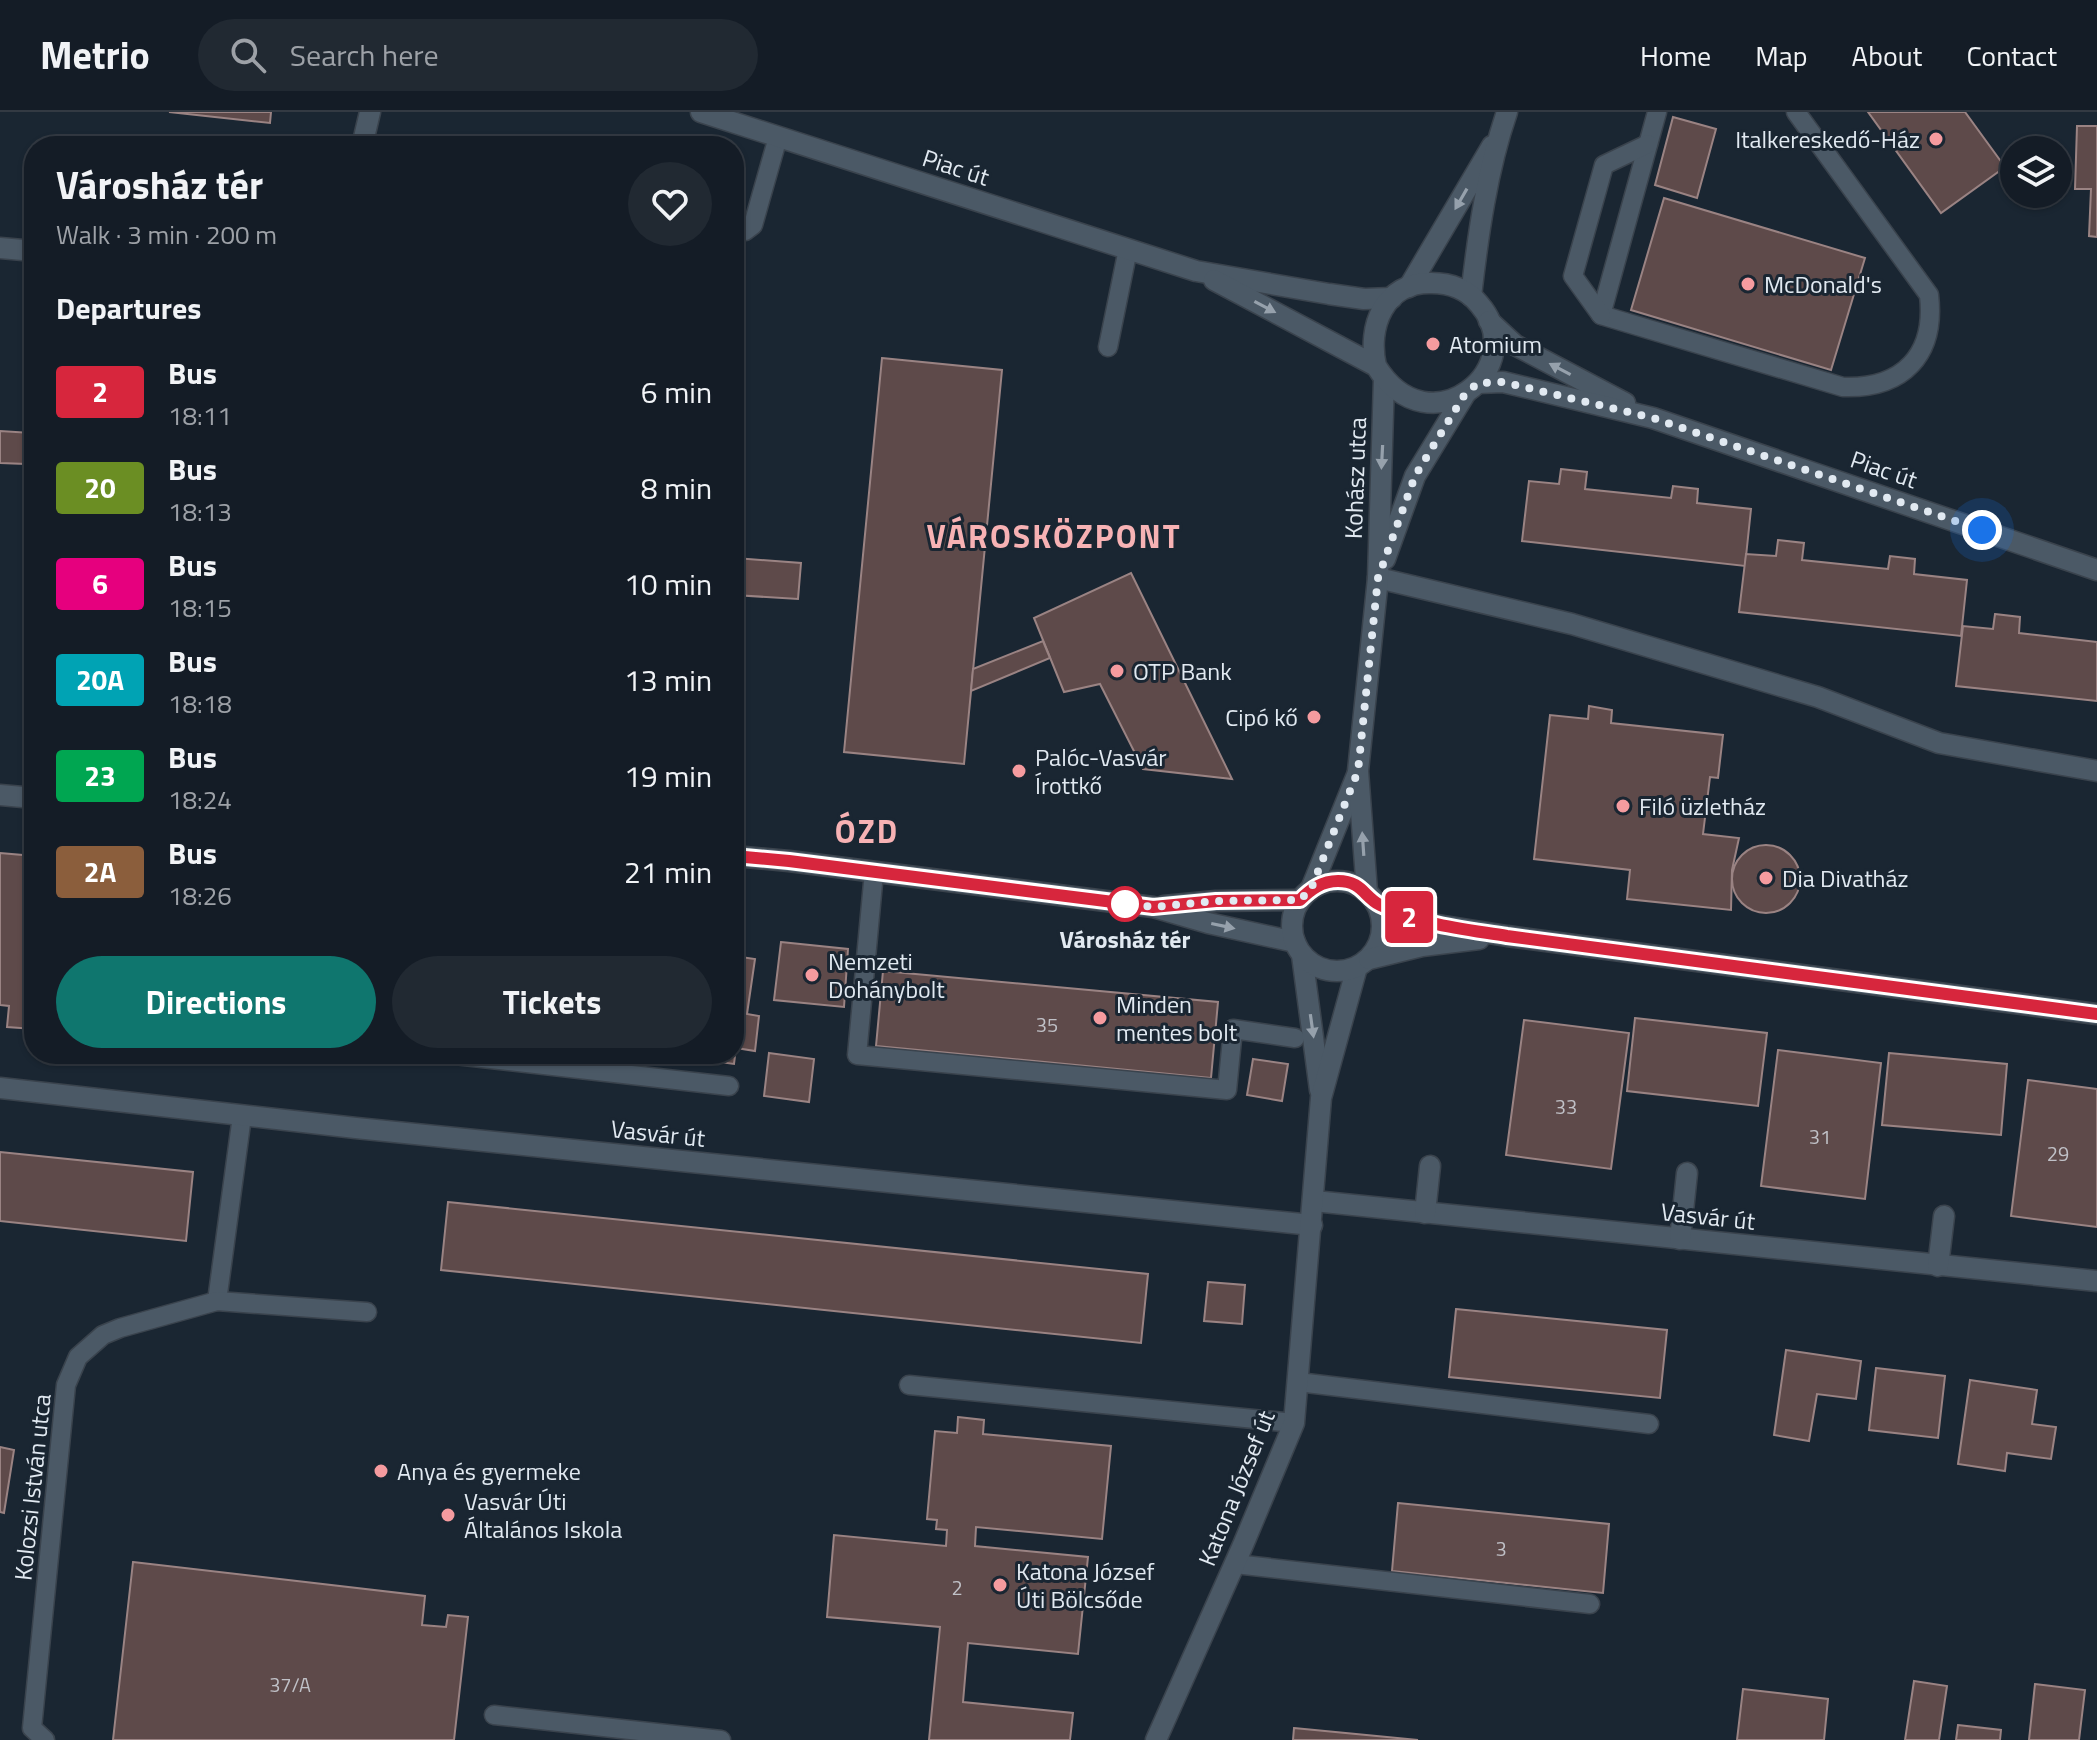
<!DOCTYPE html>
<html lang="en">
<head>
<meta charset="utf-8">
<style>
  body { margin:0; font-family:"Titillium Web",sans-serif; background:#212932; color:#f1f3f6; height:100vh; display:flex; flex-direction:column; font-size:30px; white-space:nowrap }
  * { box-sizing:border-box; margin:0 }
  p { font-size:26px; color:#9da1a7 }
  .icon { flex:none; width:44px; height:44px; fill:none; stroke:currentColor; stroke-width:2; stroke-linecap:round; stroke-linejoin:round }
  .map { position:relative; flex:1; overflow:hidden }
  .details { position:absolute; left:24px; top:24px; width:720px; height:928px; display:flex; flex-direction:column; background:#141c26; border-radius:32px; box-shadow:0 2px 6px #0004,0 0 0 2px #333a43 }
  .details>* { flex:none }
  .badge { padding:0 16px; border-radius:6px; font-size:28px; line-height:52px }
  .fabs { position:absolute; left:2000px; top:24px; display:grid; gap:16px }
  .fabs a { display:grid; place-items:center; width:72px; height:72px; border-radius:50%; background:#141c26; box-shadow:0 2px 6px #0004,0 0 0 2px #333a43; font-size:40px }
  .you { position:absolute; width:40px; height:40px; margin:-20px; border:6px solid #fff; border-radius:50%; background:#1a73e8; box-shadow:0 0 0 12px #1a73e833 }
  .map>.badge { position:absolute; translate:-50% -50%; box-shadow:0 0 0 4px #fff }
  h2 { padding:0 32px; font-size:30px; line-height:72px }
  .round { display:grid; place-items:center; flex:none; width:84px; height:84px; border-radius:42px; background:#212932 }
  .head { display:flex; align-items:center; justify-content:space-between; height:136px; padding:0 32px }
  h1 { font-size:38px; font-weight:700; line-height:60px }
  .primary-button { display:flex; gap:16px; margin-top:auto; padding:16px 32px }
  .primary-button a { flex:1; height:92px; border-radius:48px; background:#0f766e; color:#fff; font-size:32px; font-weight:700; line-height:92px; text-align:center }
  .primary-button a+a { background:#212932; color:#f1f3f6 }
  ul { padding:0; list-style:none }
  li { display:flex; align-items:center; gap:24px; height:96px; padding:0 32px }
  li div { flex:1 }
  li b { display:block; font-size:30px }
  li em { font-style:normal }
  li .badge { min-width:88px; font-weight:700; text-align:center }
  header { display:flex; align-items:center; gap:48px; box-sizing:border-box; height:112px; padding:0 40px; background:#141c26; border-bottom:2px solid #333a43 }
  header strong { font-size:38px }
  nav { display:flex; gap:44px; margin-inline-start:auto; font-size:28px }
  .search { width:560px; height:72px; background:#212932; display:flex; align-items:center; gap:20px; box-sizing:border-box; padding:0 28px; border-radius:44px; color:#9da1a7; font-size:30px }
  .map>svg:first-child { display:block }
  .building { fill:#5e4a4a; stroke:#9a8383; stroke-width:2 }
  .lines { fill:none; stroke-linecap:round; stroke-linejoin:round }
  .lane-casing { stroke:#3a434d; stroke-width:21 }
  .street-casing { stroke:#3a434d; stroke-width:23 }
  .secondary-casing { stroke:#3a434d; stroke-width:23 }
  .lane { stroke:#4b5966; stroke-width:18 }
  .street { stroke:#4b5966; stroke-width:20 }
  .secondary { stroke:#4b5966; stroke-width:20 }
  .oneway { fill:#96a1ac }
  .line-casing { stroke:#fff; stroke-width:18 }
  .line { stroke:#d7263d; stroke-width:12 }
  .walk { stroke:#e1e9f1; stroke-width:8; stroke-dasharray:0 14.4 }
  .poi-dot { fill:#f59b9f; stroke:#1a2632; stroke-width:3 }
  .stop-dot { fill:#fff; stroke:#d7263d; stroke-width:4 }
  .labels { text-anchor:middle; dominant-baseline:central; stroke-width:6; stroke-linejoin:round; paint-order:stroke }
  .number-label { font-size:20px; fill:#c0c1c7 }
  .poi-label { font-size:24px; fill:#e1e9f1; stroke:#1a2632; text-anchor:start }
  .street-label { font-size:24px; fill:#e1e9f1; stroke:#1a2632 }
  .stop-label { font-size:24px; font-weight:bold; fill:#e1e9f1; stroke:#1a2632 }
  .district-label { font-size:32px; font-weight:bold; letter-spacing:2px; fill:#f7b2b4; stroke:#1a2632 }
</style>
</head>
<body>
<header>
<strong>Metrio</strong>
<div class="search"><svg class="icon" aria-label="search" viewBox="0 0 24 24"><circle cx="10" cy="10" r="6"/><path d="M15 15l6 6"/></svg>Search here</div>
<nav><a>Home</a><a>Map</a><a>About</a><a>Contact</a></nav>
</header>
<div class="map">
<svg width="2097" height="1628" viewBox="0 0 2097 1628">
  <rect width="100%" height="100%" fill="#1a2632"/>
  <g class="building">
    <path d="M169,0H271L270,11Z"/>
    <path d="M1868,0H1965L2005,55L1941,101Z"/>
    <path d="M1673,5L1716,17L1697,86L1655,73Z"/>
    <path d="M2077,14H2097V125L2089,124L2091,77H2075Z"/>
    <path d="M1664,86L1865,146L1831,258L1631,198Z"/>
    <path d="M734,240L739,241L734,311Z"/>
    <path d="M882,246L1002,258L964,652L844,640Z"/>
    <path d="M32,306H34V396L24,395L26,352L0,351V319L31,321Z"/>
    <path d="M1561,357L1587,360L1585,377L1671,386L1673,374L1698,377L1697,391L1751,397L1745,454L1522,429L1529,369L1559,372Z"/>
    <path d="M1778,428L1804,431L1802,448L1888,457L1890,444L1915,447L1914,462L1967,468L1961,524L1739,500L1746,442L1776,444Z"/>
    <path d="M735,446L801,451L798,487L734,483Z"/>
    <path d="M1131,461L1212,626L1232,667L1143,657L1100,572L1064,580L1034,506Z"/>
    <path d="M1995,502L2020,505L2019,521L2097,530V589L1956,574L1963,514L1993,517Z"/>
    <path d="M1043,529L1050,546L971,579L973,557Z"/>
    <path d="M1589,594L1612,598L1611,611L1723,623L1718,666L1710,665L1703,722L1739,726L1732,758L1731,798L1627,787L1630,758L1534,747L1550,603L1588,607Z"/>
    <circle cx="1766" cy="767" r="34"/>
    <path d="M0,741L34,744V917L7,915L9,894L0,893Z"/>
    <path d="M781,830L848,837L844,895L774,888Z"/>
    <path d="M734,844L755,847L747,902L759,904L755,939L736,936L734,952L658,942H734Z"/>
    <path d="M883,859L1218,890L1211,966L876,934Z"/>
    <path d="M1635,906L1767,921L1758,994L1627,979Z"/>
    <path d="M1524,908L1629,921L1611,1057L1506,1043Z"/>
    <path d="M1778,938L1881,951L1865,1087L1761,1074Z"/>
    <path d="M769,941L814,947L809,990L764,984Z"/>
    <path d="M1889,941L2007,952L2001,1023L1882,1013Z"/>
    <path d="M1253,947L1288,952L1282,989L1247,983Z"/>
    <path d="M2028,968L2097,977V1115L2011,1104Z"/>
    <path d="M0,1040L193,1060L186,1129L0,1109Z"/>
    <path d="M448,1090L1148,1162L1141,1231L441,1158Z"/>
    <path d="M1208,1170L1245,1173L1242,1212L1204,1209Z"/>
    <path d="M1456,1197L1667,1218L1660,1286L1449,1265Z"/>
    <path d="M1786,1238L1861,1249L1856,1287L1817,1282L1809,1329L1774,1323Z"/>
    <path d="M1876,1256L1945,1264L1938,1326L1869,1318Z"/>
    <path d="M1970,1268L2037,1278L2032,1312L2056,1315L2051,1347L2007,1341L2005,1359L1958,1352Z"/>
    <path d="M958,1305L984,1308L983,1322L1111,1334L1102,1427L976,1415L975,1434L1088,1445L1078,1542L968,1531L963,1590L1073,1601L1070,1628H929L940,1515L827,1505L834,1423L946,1434L947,1418L936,1417L937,1408L927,1407L935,1319L957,1321Z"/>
    <path d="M0,1335L14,1338L4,1401L0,1400Z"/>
    <path d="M1398,1391L1609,1412L1603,1481L1392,1459Z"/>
    <path d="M133,1450L425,1484L422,1513L446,1515L448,1503L468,1505L454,1628H113Z"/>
    <path d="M1914,1569L1947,1574L1939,1628H1905Z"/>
    <path d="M2035,1572L2085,1578L2079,1628H2029Z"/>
    <path d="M1743,1577L1828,1587L1824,1628H1737Z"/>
    <path d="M1958,1613L2001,1618L2000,1628H1956Z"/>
    <path d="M1294,1616L1418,1628H1293Z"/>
  </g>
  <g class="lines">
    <defs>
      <g id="lane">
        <path d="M1657,0L1601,203L1843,275C1903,277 1936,243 1929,183L1796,0"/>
        <path d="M734,120L745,119L753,113L778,25"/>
        <path d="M1601,203L1573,164L1604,53L1648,32"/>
        <path d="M1108,235L1128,137"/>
        <path d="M874,760L857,943L1227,978L1233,917L1295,926"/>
        <path d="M446,942L729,974"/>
        <path d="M217,1189L242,1004"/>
        <path d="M1298,1270L1649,1312"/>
        <path d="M909,1273L1294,1311"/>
        <path d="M1235,1452L1590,1492"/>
        <path d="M494,1603L721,1628"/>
        <path d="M45,1628L32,1616L66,1273L78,1245L103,1223L120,1216L217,1189L367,1200"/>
      </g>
      <g id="street">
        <path d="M362,34L370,0"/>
        <path d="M0,136L34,139"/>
        <path d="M1409,175L1492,34"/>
        <path d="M1471,184C1478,123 1487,58 1507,0"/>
        <path d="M1385,447L1415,364L1465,282"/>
        <path d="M1378,466L1572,512L1818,585L1939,631L2097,659"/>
        <path d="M1311,777L1357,663"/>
        <path d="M1367,780L1358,659L1378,466L1384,267"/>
        <path d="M1302,843L1320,978"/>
        <path d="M0,976L356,1016L1312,1113"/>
        <path d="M1314,1089L2097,1169"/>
        <path d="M1425,1101L1430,1054"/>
        <path d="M1680,1127L1687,1061"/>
        <path d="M1938,1154L1944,1104"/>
        <path d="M1156,1628L1243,1433L1294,1311L1321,986L1357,855"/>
      </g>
      <g id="secondary">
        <path d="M701,0L1196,159L1329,182L1364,187L1392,186"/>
        <path d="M1214,168L1376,254C1430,341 1533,254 1479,192C1467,177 1450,171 1431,171C1384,170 1367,215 1376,254"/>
        <path d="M1489,209L1515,233L1625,291"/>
        <path d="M1478,271L1503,270L1653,306L2097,458"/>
        <path d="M0,683L34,686"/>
        <path d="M734,744L789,749L1153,795L1208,811L1295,830"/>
        <circle cx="1337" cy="814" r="45"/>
        <path d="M1376,791L1425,811L1507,824L2097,902"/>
        <path d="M1164,794L1216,789L1300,788"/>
        <path d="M1369,847L1422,834L1479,827"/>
      </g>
    </defs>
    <use href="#lane" class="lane-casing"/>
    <use href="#street" class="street-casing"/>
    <use href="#secondary" class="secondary-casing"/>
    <use href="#lane" class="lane"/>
    <use href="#street" class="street"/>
    <use href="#secondary" class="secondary"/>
  </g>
  <defs><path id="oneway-solid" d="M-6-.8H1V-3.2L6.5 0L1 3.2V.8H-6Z" transform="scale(2)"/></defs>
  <g class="oneway">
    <use href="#oneway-solid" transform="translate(1461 87) rotate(120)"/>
    <use href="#oneway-solid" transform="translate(1265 195) rotate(28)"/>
    <use href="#oneway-solid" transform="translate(1560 257) rotate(-152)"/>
    <use href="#oneway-solid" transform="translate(1382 345) rotate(93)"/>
    <use href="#oneway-solid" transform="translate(1363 732) rotate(-94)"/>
    <use href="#oneway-solid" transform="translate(1223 814) rotate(12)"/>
    <use href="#oneway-solid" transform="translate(1312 914) rotate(82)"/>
  </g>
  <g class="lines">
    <defs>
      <path id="line" d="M734,744L789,749L1153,795L1216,789L1300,788C1311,777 1322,769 1338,769C1362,769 1364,785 1380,793C1420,813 1464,817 1507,824L2097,902"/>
    </defs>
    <use href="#line" class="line-casing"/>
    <use href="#line" class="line"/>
    <path class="walk" d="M1125,792L1122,791L1153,795L1216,789L1300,788L1311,777L1358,659L1378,466L1415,364L1465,282L1478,271L1503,270L1653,306L1982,418"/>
  </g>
  <g class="poi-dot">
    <circle cx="1936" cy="27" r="8"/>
    <circle cx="1748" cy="172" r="8"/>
    <circle cx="1433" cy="232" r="8"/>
    <circle cx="1117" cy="559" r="8"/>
    <circle cx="1314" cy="605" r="8"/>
    <circle cx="1019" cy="659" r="8"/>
    <circle cx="1623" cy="694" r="8"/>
    <circle cx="1766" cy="766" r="8"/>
    <circle cx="812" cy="863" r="8"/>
    <circle cx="1100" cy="906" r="8"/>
    <circle cx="381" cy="1359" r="8"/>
    <circle cx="448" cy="1403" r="8"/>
    <circle cx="1000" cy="1473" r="8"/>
  </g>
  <circle class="stop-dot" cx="1125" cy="792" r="16"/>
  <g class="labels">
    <g class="number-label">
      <text x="1047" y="912">35</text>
      <text x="1566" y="994">33</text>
      <text x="1820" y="1024">31</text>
      <text x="2058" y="1041">29</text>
      <text x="1501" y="1436">3</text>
      <text x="957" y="1475">2</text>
      <text x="290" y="1572">37/A</text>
    </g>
    <g class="poi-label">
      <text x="1920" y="27" text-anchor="end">Italkereskedő-Ház</text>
      <text x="1764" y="172">McDonald's</text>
      <text x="1449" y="232">Atomium</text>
      <text x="1133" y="559">OTP Bank</text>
      <text x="1298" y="605" text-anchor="end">Cipó kő</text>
      <text x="1035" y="645">Palóc-Vasvár<tspan x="1035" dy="28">Írottkő</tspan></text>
      <text x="1639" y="694">Filó üzletház</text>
      <text x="1782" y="766">Dia Divatház</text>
      <text x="828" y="849">Nemzeti<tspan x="828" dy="28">Dohánybolt</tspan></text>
      <text x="1116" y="892">Minden<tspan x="1116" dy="28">mentes bolt</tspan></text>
      <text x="397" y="1359">Anya és gyermeke</text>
      <text x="464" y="1389">Vasvár Úti<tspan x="464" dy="28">Általános Iskola</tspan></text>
      <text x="1016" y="1459">Katona József<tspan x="1016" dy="28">Úti Bölcsőde</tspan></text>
    </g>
    <g class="street-label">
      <text transform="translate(956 55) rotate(18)">Piac út</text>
      <text transform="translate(1884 357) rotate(19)">Piac út</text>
      <text transform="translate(1355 366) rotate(-88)">Kohász utca</text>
      <text transform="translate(658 1021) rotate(6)">Vasvár út</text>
      <text transform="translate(1708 1104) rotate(6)">Vasvár út</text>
      <text transform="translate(32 1375) rotate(-84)">Kolozsi István utca</text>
      <text transform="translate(1236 1376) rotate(-68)">Katona József út</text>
    </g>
    <g class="stop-label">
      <text x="1125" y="827">Városház tér</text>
    </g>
    <g class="district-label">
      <text x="1054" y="424">VÁROSKÖZPONT</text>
      <text x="867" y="719">ÓZD</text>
    </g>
  </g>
</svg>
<div class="fabs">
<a><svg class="icon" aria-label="layers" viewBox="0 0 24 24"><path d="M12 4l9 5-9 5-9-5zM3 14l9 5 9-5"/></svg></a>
</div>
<div class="you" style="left:1982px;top:418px"></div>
<b class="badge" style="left:1409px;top:805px;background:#d7263d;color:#fff">2</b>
<section class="details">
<div class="head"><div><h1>Városház tér</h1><p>Walk · 3 min · 200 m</p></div><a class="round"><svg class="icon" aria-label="heart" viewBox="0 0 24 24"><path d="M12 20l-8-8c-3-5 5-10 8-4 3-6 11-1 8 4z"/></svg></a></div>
<h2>Departures</h2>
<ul>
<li><span class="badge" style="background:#d7263d;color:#fff">2</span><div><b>Bus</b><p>18:11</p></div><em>6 min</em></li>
<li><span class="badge" style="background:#6b8e23;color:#fff">20</span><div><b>Bus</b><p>18:13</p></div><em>8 min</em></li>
<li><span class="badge" style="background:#e6007e;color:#fff">6</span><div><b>Bus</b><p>18:15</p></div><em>10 min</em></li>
<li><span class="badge" style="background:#00a3b4;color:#fff">20A</span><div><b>Bus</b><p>18:18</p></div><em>13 min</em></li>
<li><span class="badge" style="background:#00a651;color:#fff">23</span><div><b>Bus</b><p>18:24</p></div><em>19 min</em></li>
<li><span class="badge" style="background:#8b5e3c;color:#fff">2A</span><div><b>Bus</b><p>18:26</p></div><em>21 min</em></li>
</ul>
<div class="primary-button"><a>Directions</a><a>Tickets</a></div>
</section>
</div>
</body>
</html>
